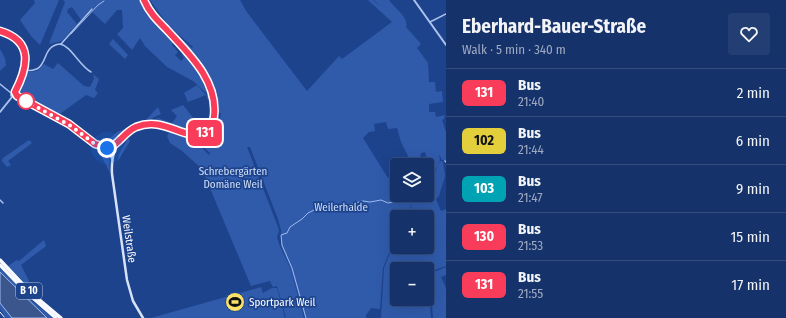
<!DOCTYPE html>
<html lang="en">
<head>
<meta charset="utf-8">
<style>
  body { margin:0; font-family:"Fira Sans Condensed",sans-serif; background:#233e72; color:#f1f3f6; height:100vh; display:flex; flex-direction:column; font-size:15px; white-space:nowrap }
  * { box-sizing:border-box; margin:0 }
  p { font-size:13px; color:#9eaac1 }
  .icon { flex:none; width:22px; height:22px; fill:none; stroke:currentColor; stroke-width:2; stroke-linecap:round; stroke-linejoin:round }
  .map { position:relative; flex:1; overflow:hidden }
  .panel { display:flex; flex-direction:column; background:#16326a; width:340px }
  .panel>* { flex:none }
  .badge { padding:0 8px; border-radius:6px; font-size:14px; line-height:26px }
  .tools { position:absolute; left:390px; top:158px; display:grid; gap:8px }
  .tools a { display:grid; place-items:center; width:44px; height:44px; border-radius:4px; background:#16326a; box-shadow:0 4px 16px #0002,0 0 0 1px #354d7e; font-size:20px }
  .you { position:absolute; width:20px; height:20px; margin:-10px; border:3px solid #fff; border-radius:50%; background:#1a73e8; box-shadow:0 0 0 6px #1a73e833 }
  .map>.badge { position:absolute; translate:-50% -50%; box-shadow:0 0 0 2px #fff }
  .round { display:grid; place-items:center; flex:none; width:42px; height:42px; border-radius:4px; background:#233e72 }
  .summary { display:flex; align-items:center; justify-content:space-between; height:68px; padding:0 16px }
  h1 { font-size:19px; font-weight:700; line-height:30px }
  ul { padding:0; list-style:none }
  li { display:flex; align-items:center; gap:12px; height:48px; padding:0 16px; border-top:1px solid #354d7e }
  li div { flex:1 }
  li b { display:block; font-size:15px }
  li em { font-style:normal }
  li .badge { min-width:44px; font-weight:700; text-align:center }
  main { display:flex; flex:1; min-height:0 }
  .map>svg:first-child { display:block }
  .green { fill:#305bab; fill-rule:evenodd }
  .water { fill:#3b558d; stroke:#9ebbef }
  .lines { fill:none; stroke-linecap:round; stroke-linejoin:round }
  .stream { stroke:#9ebbef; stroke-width:1 }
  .minor { stroke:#abc2ed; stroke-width:1.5 }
  .tertiary { stroke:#abc2ed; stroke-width:2 }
  .secondary { stroke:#d7e2f9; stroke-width:2.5 }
  .trunk { stroke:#f8faff; stroke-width:3.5 }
  .rail { stroke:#fff; stroke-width:1; stroke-dasharray:7 3; stroke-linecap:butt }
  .line-casing { stroke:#fff; stroke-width:9 }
  .line { stroke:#f83c5a; stroke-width:6 }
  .walk { stroke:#fff; stroke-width:4; stroke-dasharray:0 7.2 }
  .stop-dot { fill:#fff; stroke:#f83c5a; stroke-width:2 }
  .labels { text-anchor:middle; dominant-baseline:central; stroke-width:3.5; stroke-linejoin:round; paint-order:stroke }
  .shield { fill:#1d438d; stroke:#bbc7dd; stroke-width:1 }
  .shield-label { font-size:10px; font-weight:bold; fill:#fff }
  .park-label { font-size:11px; fill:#d0dff9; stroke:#1d438d }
  .street-label { font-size:11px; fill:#fff; stroke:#1d438d }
  .poi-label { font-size:11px; fill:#fff; stroke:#1d438d; text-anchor:start }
</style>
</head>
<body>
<main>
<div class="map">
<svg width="446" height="318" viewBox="0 0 446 318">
  <rect width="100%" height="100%" fill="#1d438d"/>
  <g class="green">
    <path d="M34,0H59L40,45L31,36L20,20L35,3Z"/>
    <path d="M63,0H141L151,19L154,17L176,42L173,43L172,45L178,52L175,55L181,61L184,58L182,55L184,53C193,63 209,78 208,93L207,94L193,81L167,67L145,46L140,38L132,50L117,34L123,28L122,10H117L105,24L92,12L94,10L92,8L81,20L72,7L68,9L67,12L77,24L62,41L49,44L65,2Z"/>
    <path d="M146,0H149C158,20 176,34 192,48L193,47L168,25L150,0H240L246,11L307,91L339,56L342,59L392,22L368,0H373L381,7L374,0H389C395,9 409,17 406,27L421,44L417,48L428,63L429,82H435L436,92L442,91L443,102L429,104V112H435L436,117L445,115L444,119L442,120L446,132V161L442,160L439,154L440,160L434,172H427L431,170L424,162V159H427L425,152L421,153L420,158L422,165H409L406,160L409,158L401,142L397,128L388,129L386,122L374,124L375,131L369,132L363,138L388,178L397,176V195H427V189L431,185L438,163L441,161L443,162L445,176L439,196L436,199L441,211L446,209V266L432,271L428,276L431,318H381L384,268L397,236V247H427V217H410L412,197L409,217H397V234L383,268L380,309L371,308L366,315V318H305L290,267L281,246V230L278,219L250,147H247L278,227L279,231L277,237L279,244L290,268L304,318H286L277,286L273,287L270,281L251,286L202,169L182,151L170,143L167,136L170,131L192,138L209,155L210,153L195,139C211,134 218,133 221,113L215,114L212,90L202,69L154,15ZM397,269H427V299H397Z"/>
    <path d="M113,39L128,55L125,59L109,44Z"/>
    <path d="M0,49L5,58L6,65L0,71Z"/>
    <path d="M58,63L84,86L90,87L94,79L93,74L99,79L95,90L98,93L94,98L86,95L57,116L26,100L24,98L27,94L24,95L20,92L27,72L37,71L44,64L53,69Z"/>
    <path d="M197,85L206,95L188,102L184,93Z"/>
    <path d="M209,90C213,96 214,109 213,117C210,143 188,131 173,127C166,125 158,124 151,123L150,121L158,118L172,123L177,116L171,110L183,105L198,124L185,129L194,132L204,130C212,119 213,108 206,96L208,94Z"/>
    <path d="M158,107L161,114L144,122Z"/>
    <path d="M136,125L125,132L115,142L109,139L117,132Z"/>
    <path d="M146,126L133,132L122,145H119L129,132Z"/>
    <path d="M128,138L130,141L118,161L116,173L119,154Z"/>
    <path d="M84,139H86L109,154L110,173L100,153Z"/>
    <path d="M29,140L32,143L8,161L11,165L7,167L2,161L3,158Z"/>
    <path d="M44,240L46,246L21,265L29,281L26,284L8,266L17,260L19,261Z"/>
    <path d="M446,267V275L441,277L446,288V318H433L430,278L434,272Z"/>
    <path d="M0,268L31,300L53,318H47L0,272Z"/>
    <path d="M261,287L263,293L272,288H277L285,318H151Z"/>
    <path d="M0,303L12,318H6L0,309Z"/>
  </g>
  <path class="water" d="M0,272L47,318H12L0,303Z"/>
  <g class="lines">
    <g class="stream">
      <path d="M71,34L98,5L104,1"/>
      <path d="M306,318L292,268L282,245L281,235L287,233L290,227L302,219L308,213L318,208L327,210L363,201L370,202L381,200L388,203L410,199"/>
    </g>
    <g class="minor">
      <path d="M430,22L446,14"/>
      <path d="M0,31C34,41 28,67 15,92"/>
      <path d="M61,44L92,9"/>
      <path d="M25,70C51,74 39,46 60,44C71,46 79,65 91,72"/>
      <path d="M0,84L11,93"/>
      <path d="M445,161L446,162"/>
      <path d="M0,200L3,203"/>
    </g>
    <g class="tertiary">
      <path d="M414,0L446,45"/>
      <path d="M17,96L69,124L109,153L112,159"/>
      <path d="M12,97L11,95L13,92L16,93L17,96"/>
      <path d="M0,112L12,97"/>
      <path d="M96,144L114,152"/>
      <path d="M108,148L117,143"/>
    </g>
    <path class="secondary" d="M143,318L133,301L127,280L112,174C110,141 130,118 164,125C175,128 186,135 196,135C203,135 208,131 212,126C215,120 215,112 214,105C210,72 185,50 164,27C156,19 148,11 144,0"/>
    <g class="trunk">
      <path d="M0,260L30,292L61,318"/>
      <path d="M0,265L26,292L56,318"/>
    </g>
    <path class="rail" d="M0,312L5,318"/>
  </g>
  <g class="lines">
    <defs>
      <path id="line" d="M0,31C34,41 28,67 15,92L17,96L69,124L95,144L110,148C120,142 125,132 136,127C163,116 182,139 201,134C209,132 213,125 214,116C218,80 188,53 166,29C157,20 149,12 144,0"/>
    </defs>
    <use href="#line" class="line-casing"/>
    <use href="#line" class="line"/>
    <path class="walk" d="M26,101L71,126L95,144L107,148"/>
  </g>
  <defs>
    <symbol id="stadium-disc" viewBox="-11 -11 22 22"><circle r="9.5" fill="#fce169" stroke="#1d438d"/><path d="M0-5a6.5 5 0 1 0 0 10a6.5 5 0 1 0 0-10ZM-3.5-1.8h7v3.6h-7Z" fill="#111"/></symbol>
  </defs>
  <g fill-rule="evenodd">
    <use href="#stadium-disc" x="224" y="291" width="22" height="22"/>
  </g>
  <circle class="stop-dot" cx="26" cy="101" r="8"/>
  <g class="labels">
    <rect class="shield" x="16" y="283" width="26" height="16" rx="3"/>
    <g class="shield-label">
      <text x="29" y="291">B 10</text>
    </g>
    <g class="park-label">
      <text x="233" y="171">Schrebergärten<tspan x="233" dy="13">Domäne Weil</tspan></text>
      <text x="341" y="207">Weilerhalde</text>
    </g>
    <g class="street-label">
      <text transform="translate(129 239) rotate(82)">Weilstraße</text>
    </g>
    <g class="poi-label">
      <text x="249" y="302">Sportpark Weil</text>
    </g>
  </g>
</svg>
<div class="tools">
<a><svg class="icon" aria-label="layers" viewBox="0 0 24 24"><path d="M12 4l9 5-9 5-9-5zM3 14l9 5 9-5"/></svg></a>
<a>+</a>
<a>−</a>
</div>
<div class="you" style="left:107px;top:148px"></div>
<b class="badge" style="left:205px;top:133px;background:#f83c5a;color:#fff">131</b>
</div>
<section class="panel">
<div class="summary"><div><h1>Eberhard-Bauer-Straße</h1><p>Walk · 5 min · 340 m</p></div><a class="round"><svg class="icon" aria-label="heart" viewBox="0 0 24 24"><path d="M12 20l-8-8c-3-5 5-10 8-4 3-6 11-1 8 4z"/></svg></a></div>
<ul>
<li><span class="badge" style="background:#f83c5a;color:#fff">131</span><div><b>Bus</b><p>21:40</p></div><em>2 min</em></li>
<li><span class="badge" style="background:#e3cf3b;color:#111">102</span><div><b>Bus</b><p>21:44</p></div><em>6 min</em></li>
<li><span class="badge" style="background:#00a3b4;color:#fff">103</span><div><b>Bus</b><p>21:47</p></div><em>9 min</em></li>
<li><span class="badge" style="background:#f83c5a;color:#fff">130</span><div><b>Bus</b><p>21:53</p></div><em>15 min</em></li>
<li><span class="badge" style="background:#f83c5a;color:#fff">131</span><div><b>Bus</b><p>21:55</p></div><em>17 min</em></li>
</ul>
</section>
</main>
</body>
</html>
